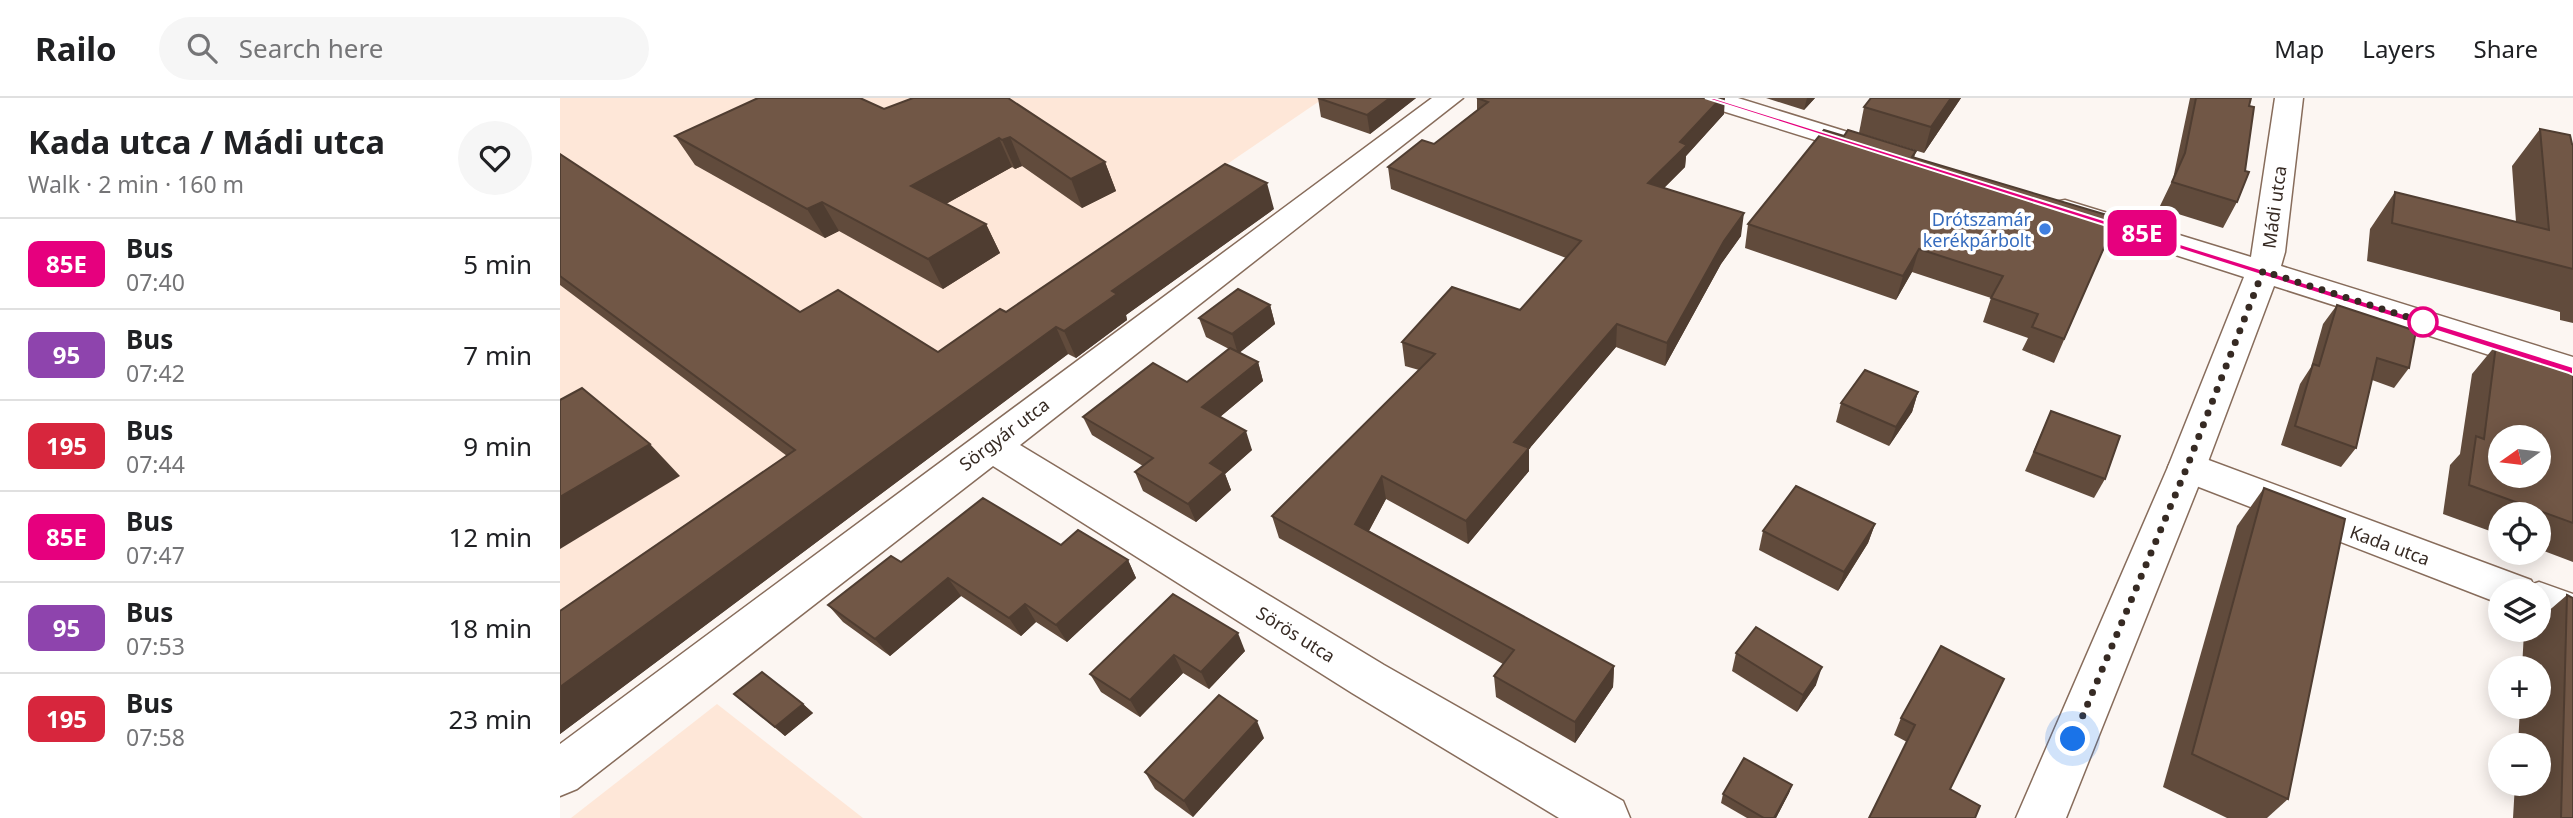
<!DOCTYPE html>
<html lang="en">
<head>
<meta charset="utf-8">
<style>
  body { margin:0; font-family:"Noto Sans",sans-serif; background:#f6f6f6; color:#202124; height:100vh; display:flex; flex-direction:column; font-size:26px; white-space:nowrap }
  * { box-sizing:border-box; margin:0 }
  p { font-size:23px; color:#757577 }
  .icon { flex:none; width:38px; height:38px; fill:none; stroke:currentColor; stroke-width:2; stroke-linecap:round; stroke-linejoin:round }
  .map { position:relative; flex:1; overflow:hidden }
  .details { display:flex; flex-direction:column; background:#fff; width:560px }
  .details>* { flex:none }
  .badge { padding:0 14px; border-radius:10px; font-size:24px; line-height:46px }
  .needle { width:46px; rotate:256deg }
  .buttons { position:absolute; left:1928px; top:327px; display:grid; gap:14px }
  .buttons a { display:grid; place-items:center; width:63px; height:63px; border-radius:50%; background:#fff; box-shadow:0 4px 18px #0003; font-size:35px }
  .you { position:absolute; width:35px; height:35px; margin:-18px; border:5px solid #fff; border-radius:50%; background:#1a73e8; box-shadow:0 0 0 10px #1a73e833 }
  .map>.badge { position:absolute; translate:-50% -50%; box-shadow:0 0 0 4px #fff }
  .round { display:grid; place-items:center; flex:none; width:74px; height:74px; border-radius:37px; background:#f6f6f6 }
  .headline { display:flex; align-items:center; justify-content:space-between; height:119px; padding:0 28px }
  h1 { font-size:33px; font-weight:700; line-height:52px }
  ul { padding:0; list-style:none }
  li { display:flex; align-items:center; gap:21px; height:91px; padding:0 28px; border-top:2px solid #e0e0e0 }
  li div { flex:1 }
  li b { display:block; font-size:26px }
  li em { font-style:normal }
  li .badge { min-width:77px; font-weight:700; text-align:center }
  header { display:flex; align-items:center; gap:42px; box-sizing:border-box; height:98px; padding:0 35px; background:#fff; border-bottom:2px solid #e0e0e0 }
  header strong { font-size:33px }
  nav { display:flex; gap:38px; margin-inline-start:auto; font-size:24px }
  .search { width:490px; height:63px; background:#f6f6f6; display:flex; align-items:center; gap:18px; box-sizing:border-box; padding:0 24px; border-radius:38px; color:#757577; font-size:26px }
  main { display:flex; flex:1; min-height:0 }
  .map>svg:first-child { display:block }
  .built { fill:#fee7d8 }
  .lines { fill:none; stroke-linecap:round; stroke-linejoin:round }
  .minor-casing { stroke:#876c5b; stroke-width:3 }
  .tertiary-casing { stroke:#876c5b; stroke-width:3 }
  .minor { fill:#fff; fill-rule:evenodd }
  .tertiary { fill:#fff; fill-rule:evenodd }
  .wall { fill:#614b3c }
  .shaded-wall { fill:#4f3d31 }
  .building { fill:#715746; stroke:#4f3d31; stroke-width:2; fill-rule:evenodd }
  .line { fill:#e6007e; stroke:#fff; stroke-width:2 }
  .walk { stroke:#362a23; stroke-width:7; stroke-dasharray:0 12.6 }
  .shop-dot { fill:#3f7fe0; stroke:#fff; stroke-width:2.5 }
  .stop-dot { fill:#fff; stroke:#e6007e; stroke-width:3.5 }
  .labels { text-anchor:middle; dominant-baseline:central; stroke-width:7; stroke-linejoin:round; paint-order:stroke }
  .street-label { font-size:18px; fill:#362a23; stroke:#fff }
  .shop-label { font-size:18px; fill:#366cbe; stroke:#fff; text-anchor:end }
</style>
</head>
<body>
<header>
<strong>Railo</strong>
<div class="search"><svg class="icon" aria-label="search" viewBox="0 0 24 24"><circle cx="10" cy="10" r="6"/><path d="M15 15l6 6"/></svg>Search here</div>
<nav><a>Map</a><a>Layers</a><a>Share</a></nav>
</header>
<main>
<section class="details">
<div class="headline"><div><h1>Kada utca / Mádi utca</h1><p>Walk · 2 min · 160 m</p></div><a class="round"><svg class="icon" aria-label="heart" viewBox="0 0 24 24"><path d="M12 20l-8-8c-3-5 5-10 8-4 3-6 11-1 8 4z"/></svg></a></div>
<ul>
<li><span class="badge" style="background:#e6007e;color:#fff">85E</span><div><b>Bus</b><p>07:40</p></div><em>5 min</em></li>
<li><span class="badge" style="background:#8e44ad;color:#fff">95</span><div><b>Bus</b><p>07:42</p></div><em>7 min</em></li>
<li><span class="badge" style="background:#d7263d;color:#fff">195</span><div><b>Bus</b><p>07:44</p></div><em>9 min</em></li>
<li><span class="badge" style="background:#e6007e;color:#fff">85E</span><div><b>Bus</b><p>07:47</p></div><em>12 min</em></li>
<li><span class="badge" style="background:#8e44ad;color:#fff">95</span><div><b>Bus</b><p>07:53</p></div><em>18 min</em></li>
<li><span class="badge" style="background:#d7263d;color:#fff">195</span><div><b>Bus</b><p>07:58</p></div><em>23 min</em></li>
</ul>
</section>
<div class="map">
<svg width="2013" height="720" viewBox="0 0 2013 720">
  <rect width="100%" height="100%" fill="#fcf6f2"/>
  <g class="built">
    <path d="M0,0H764L437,223L0,625Z"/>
    <path d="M157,606L303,720H11Z"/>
  </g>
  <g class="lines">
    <defs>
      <g id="minor">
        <path d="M872,0H903L460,347L824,567L1063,703L1070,720H999L792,595L433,368L17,691L0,698V646Z"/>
        <path d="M1627,354L1971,482L1973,486L1979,484L2013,496V533L1979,521V494H1941V506L1613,379L1608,369L1613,359Z"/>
      </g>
      <g id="tertiary">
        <path d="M1136,0H1178L1320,44L1324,50L1320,56L1310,59L1300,56L1140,6Z"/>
        <path d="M1715,0H1743L1725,154L1721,168L2013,259V284L1714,188L1646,369L1506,720H1456L1608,369L1684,179L1494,118L1490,111L1494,104L1505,102L1691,159Z"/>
      </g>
    </defs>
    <use href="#minor" class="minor-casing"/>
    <use href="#tertiary" class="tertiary-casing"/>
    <use href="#minor" class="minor"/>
    <use href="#tertiary" class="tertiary"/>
  </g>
  <g class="wall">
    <path d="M353,0L545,64L556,93L522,110L462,68L455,71L452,69L386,106L426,126L440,155L383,191L279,133L265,140L135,67L115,38L324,11Z"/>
    <path d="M758,0H856L810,36L761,19Z"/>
    <path d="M917,0L1164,16L1126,58L1125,69L1104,90L1181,138L1161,166L1105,268L1056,249L969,351V373L908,446L826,401L809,433L1054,568L1053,589L1015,645L936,599L934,578L943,566L719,440L712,418L859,272L845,268L842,244L960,212L1006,160L831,91L828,69L874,46L917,12Z"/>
    <path d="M1206,0H1255L1244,12Z"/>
    <path d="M1311,0H1401L1364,55L1299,35L1304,9Z"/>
    <path d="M1630,0H1691L1689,8L1685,73L1677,104L1663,130L1599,110L1613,81Z"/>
    <path d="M1980,31L2013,47V225L2000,222V214L1807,163L1810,131L1835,94L1956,124L1952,68Z"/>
    <path d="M1284,38L1356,53L1354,60L1557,120L1494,265L1462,252L1468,240L1423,224L1431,200L1352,174L1336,202L1185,150L1188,126Z"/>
    <path d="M0,56L240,214L378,254L446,214L714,111L566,217L567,222L516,260L508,256L0,636V513L227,358L0,187Z"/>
    <path d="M710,207L715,226L679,255L698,264L703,283L660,319L692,352L665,376L671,392L636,424L583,393L575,374L583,368L532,337L523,319L627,284L669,251L646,239L639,220Z"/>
    <path d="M1777,207L1849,270L1834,290L1812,282L1796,350L1781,369L1721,347L1740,286L1751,269L1763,226Z"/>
    <path d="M1936,247L2013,272V464L1979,451V416H1941V437L1883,416L1890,367L1900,356L1912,276Z"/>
    <path d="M1358,294L1352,314L1329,348L1276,324L1281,305Z"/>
    <path d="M1491,313L1545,381L1534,400L1465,373Z"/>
    <path d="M1704,390L1728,701L1707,720H1667L1603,689L1677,428Z"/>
    <path d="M1315,426L1308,445L1278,493L1199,452L1203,433Z"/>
    <path d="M501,447L568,462L576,480L507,544L476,524L461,538L401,498L330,558L283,524L268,507L341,464Z"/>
    <path d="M613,496L685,553L649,591L623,575L580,619L541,594L530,576Z"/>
    <path d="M2007,497L2013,720H1953L1955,686H1979V648H1958L1960,609H1979V570H1962L1964,534L1967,532H1979V521Z"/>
    <path d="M1381,548L1390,691L1415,720L1347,644L1334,637L1341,620Z"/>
    <path d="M1176,555L1256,587L1237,614L1172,573Z"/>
    <path d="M174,596L243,606L253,615L225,638Z"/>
    <path d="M704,640L633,719L595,691L585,674Z"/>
    <path d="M1232,687L1229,695L1216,720H1187L1161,705L1163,696Z"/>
  </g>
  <g class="shaded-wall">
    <path d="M830,0H856L810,36L807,17Z"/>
    <path d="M1161,0H1165L1164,16L1126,58L1125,69L1086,108L1088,85L1120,44Z"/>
    <path d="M1247,0H1255L1244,12Z"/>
    <path d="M1391,0H1401L1364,55L1371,29Z"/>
    <path d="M450,39L462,68L455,71L442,42Z"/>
    <path d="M439,40L452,69L366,117L351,88Z"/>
    <path d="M545,64L556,93L522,110L511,81Z"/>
    <path d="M707,85L714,111L566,217L567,222L516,260L504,233L552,193Z"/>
    <path d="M262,104L279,133L265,140L247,111Z"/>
    <path d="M1184,115L1181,138L1161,166L1105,268L1107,245L1164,143Z"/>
    <path d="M426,126L440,155L383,191L368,161Z"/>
    <path d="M1359,151L1352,174L1336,202L1343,178Z"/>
    <path d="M710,207L715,226L678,256L672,236Z"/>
    <path d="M1057,226L1056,249L969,351V373L908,446L906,423L954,344Z"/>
    <path d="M496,229L508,256L0,636V589Z"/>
    <path d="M698,264L703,283L649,328L642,309Z"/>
    <path d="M1358,294L1352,314L1329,348L1336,329Z"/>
    <path d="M686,333L692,352L665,376L671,392L636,424L628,406L650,365Z"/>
    <path d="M90,346L120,378L0,451V399Z"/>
    <path d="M822,378L826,401L800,449L795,426Z"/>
    <path d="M1315,426L1308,445L1278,493L1284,474Z"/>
    <path d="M568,462L576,480L507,544L496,527Z"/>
    <path d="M388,480L401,498L330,558L315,541Z"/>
    <path d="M465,506L476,524L461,538L449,520Z"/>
    <path d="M678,535L685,553L649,591L641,574Z"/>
    <path d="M614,557L623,575L580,619L570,602Z"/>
    <path d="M1054,568L1053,589L1015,645V624Z"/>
    <path d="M1262,569L1256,587L1237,614L1243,597Z"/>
    <path d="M243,606L253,615L225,638L215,629Z"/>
    <path d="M697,623L704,640L633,719L624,703Z"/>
    <path d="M1232,687L1229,695L1216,720H1214Z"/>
  </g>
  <g class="building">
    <path d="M198,0H300L324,11L353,0H448L545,64L511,81L450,39L442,42L439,40L351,88L426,126L368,161L262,104L247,111L115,38Z"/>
    <path d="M758,0H830L807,17Z"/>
    <path d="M917,0H1161L1120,44L1127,47L1088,85L1184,115L1164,143L1107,245L1057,226L954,344L969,350L906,423L822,378L795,426L1054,568L1015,624L934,578L954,552L712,418L875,256L842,244L892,189L960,212L1021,143L828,69L862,42L874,46L928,4Z"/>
    <path d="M1311,0H1391L1371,29L1304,9Z"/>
    <path d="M1636,0H1691L1689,8L1694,9L1685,73L1689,74L1677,104L1612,84L1625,55Z"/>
    <path d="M1980,31L2010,37L2012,46L2013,47V171L1832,125L1835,94L1989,132Z"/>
    <path d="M1264,32L1284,38L1288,32L1356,53L1352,59L1557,120L1504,241L1472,229L1478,216L1431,200L1443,178L1359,151L1343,178L1188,126Z"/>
    <path d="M0,56L240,214L278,192L378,254L440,211L446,214L665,66L707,85L552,193L557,196L504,233L496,229L0,589V513L235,352L0,178Z"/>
    <path d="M678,191L710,207L672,236L639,220Z"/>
    <path d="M1777,207L1856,233L1849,270L1817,260L1796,350L1735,328L1753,266L1759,268Z"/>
    <path d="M1936,247L2013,272V425L1909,387L1916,338L1924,341ZM1941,340H1979V378H1941Z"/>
    <path d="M670,250L698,264L642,309L686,333L650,365L664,374L628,406L575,374L593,360L523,319L593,265L627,284Z"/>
    <path d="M1305,272L1358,294L1336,329L1281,305Z"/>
    <path d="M22,290L90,346L0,399V302Z"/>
    <path d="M1491,313L1560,338L1545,381L1474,354Z"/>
    <path d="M1236,388L1315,426L1284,474L1203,433Z"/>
    <path d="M1704,390L1785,421L1728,701L1632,656Z"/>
    <path d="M423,400L501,447L518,432L568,462L496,527L465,506L449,520L388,480L315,541L268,507L331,458L341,464Z"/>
    <path d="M613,496L678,535L641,574L614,557L570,602L530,576Z"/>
    <path d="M2007,497L2013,500V720H2001Z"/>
    <path d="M1196,529L1262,569L1243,597L1176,555Z"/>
    <path d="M1381,548L1444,581L1390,691L1420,708L1415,720H1309L1355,627L1341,620Z"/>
    <path d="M202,574L243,606L215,629L174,596Z"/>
    <path d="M659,597L697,623L624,703L585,674Z"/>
    <path d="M1184,660L1232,687L1214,720H1204L1163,696Z"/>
  </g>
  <path class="line" d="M1145,0H1154L2013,269V277L2009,275Z"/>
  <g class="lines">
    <path class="walk" d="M1513,641L1627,369L1703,173L1863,224"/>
  </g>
  <circle class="shop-dot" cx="1485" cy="131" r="7"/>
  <circle class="stop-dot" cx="1863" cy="224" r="14"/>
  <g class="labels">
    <g class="street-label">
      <text transform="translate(1714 109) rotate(-82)">Mádi utca</text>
      <text transform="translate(444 336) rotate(-37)">Sörgyár utca</text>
      <text transform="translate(1830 447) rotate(20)">Kada utca</text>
      <text transform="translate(736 536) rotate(32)">Sörös utca</text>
    </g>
    <g class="shop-label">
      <text x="1471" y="121">Drótszamár<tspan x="1471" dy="21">kerékpárbolt</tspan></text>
    </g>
  </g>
</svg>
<div class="buttons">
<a><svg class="needle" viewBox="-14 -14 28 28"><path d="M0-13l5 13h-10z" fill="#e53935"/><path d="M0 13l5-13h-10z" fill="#757577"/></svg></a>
<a><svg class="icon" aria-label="locate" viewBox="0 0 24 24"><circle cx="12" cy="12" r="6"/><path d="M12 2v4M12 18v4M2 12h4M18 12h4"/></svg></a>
<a><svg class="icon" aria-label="layers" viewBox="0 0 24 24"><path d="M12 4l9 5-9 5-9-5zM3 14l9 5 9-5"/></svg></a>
<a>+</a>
<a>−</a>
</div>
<div class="you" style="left:1513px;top:641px"></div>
<b class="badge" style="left:1582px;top:135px;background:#e6007e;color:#fff">85E</b>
</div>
</main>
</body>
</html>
